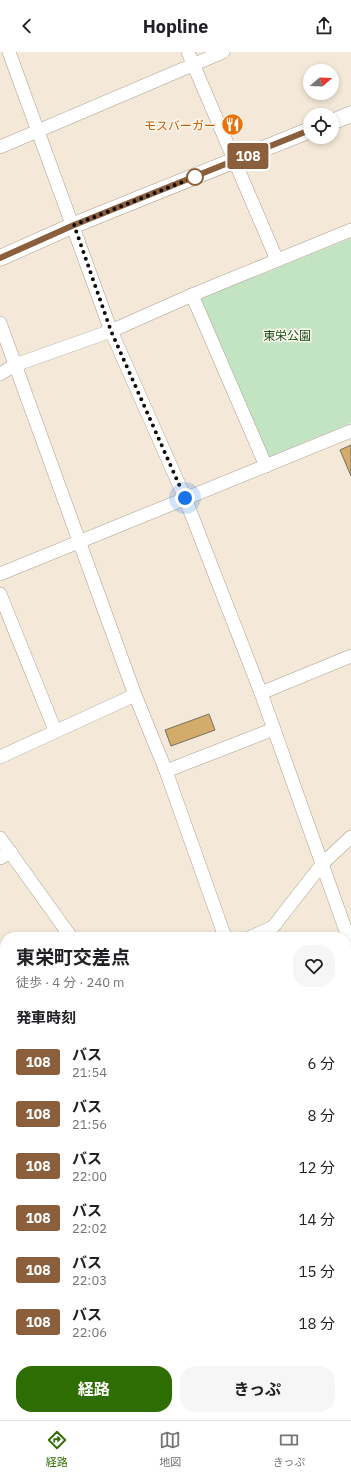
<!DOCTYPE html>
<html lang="ja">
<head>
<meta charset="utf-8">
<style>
  body { margin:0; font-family:"IBM Plex Sans","Noto Sans JP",sans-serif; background:#f6f6f6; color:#202124; height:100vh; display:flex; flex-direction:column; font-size:15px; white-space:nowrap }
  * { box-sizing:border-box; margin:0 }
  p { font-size:13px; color:#757577 }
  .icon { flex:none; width:22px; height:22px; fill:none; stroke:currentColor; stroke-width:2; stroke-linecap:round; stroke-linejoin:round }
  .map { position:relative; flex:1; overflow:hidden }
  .sheet { position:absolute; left:0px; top:880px; width:351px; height:488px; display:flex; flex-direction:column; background:#fff; border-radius:16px 16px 0 0; box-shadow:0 2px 6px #0003 }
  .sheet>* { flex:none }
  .badge { padding:0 8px; border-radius:3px; font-size:14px; line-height:26px }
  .needle { width:26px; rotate:71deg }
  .fabs { position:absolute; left:303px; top:12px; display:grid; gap:8px }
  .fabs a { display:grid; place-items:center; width:36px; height:36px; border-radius:50%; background:#fff; box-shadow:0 2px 6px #0003; font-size:20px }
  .you { position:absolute; width:20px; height:20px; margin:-10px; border:3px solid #fff; border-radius:50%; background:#1a73e8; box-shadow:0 0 0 6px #1a73e833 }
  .map>.badge { position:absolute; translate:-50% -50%; box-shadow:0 0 0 2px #fff }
  h2 { padding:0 16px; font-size:15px; line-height:36px }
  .round { display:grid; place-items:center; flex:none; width:42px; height:42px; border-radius:16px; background:#f6f6f6 }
  .headline { display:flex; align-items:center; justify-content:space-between; height:68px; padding:0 16px }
  h1 { font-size:19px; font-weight:700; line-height:30px }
  .action { display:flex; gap:8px; margin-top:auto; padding:8px 16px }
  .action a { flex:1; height:46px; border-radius:16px; background:#2d6d01; color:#fff; font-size:16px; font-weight:700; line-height:46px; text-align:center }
  .action a+a { background:#f6f6f6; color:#202124 }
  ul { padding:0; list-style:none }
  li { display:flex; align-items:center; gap:12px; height:52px; padding:0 16px }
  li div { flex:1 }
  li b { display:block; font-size:15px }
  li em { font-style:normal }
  li .badge { min-width:44px; font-weight:700; text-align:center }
  header { display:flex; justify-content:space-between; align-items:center; height:52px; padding:0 16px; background:#fff; font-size:18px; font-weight:700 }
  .dock { display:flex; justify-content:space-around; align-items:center; height:56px; border-top:1px solid #e0e0e0; background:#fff; font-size:11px; color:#757577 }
  .dock a { display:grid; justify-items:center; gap:2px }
  .dock .active { color:#2d6d01 }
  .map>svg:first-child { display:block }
  .green { fill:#c2e4c3 }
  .building { fill:#d3ac6c; stroke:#786f60 }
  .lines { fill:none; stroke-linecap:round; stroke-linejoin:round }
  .minor-casing { stroke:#a99f90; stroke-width:14 }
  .major-casing { stroke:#a99f90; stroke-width:17 }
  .minor { stroke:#fff; stroke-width:13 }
  .major { stroke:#fff; stroke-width:16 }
  .rail-casing { stroke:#7a7368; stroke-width:4.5 }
  .rail { stroke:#fdf7ed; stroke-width:3; stroke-dasharray:9; stroke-linecap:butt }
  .line-casing { stroke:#fff; stroke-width:9 }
  .line { stroke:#8b5e3c; stroke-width:6 }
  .walk { stroke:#100d07; stroke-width:4; stroke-dasharray:0 7.2 }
  .stop-dot { fill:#fff; stroke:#8b5e3c; stroke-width:2 }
  .labels { text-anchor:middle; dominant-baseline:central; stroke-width:3; stroke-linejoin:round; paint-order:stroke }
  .food-label { font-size:12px; fill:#c56008; stroke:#fdf7ed; text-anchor:end }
  .park-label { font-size:12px; fill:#154f1e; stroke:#fdf7ed }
</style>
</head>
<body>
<header><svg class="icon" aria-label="back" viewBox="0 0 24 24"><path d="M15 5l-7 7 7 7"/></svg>Hopline<svg class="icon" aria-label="share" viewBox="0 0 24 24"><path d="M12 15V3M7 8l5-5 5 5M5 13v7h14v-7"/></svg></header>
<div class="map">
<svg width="351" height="1368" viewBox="0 0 351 1368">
  <rect width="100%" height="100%" fill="#f4e9d8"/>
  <path class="green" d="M351,186V371L269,405L201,247Z"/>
  <g class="building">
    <path d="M351,393V424L340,398Z"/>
    <path d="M209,662L215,678L171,694L165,678Z"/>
  </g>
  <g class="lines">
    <defs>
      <g id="minor">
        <path d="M9,0L111,279L185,446L261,641L351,893"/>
        <path d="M188,0L277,208"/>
        <path d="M0,95L223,0"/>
        <path d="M192,243L266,414"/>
        <path d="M0,271L135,643L166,719L225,885"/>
        <path d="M0,322L15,313L111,279L192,243L351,178"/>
        <path d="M0,522L351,379"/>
        <path d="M0,542L55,678"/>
        <path d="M261,641L351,604"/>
        <path d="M0,705L135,643"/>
        <path d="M166,719L274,677"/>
        <path d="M0,786L71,885"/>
        <path d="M0,806L11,800"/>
        <path d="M251,885L273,875L323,811L351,785"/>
        <path d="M346,994L351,989"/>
        <path d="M0,1110L5,1107"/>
        <path d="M346,1145L351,1139"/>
        <path d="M346,1255L351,1261"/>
      </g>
      <g id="major">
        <path d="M332,70L351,62"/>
        <path d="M0,206L74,173L310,78"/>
      </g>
    </defs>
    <use href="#minor" class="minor-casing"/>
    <use href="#major" class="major-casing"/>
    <use href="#minor" class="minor"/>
    <use href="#major" class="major"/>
    <defs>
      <g id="rail">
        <path d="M0,954L5,961"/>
        <path d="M0,965L5,973"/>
        <path d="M294,1363L300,1368"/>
        <path d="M304,1363L310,1368"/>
      </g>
    </defs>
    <use href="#rail" class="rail-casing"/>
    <use href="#rail" class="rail"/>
  </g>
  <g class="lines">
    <defs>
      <path id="line" d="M0,206L74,173L310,78"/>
    </defs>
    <use href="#line" class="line-casing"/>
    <use href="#line" class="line"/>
    <path class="walk" d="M185,446L111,279L74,173L195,125"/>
  </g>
  <defs>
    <symbol id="restaurant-disc" viewBox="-11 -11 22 22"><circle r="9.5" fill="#e8710a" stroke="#fdf7ed"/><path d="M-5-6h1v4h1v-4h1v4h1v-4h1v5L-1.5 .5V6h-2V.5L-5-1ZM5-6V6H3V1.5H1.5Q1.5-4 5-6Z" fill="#fff"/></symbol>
  </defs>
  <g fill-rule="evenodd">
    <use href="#restaurant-disc" x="220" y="60" width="25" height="25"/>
  </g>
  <circle class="stop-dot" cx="195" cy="125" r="8"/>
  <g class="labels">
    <g class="food-label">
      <text x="216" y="73">モスバーガー</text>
    </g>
    <g class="park-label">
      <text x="287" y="283">東栄公園</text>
    </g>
  </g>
</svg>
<div class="fabs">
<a><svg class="needle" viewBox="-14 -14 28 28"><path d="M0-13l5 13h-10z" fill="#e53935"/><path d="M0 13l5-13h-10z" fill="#757577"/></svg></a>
<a><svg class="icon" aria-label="locate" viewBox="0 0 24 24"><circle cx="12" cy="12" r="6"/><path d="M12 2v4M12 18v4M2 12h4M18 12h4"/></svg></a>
</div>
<div class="you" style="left:185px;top:446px"></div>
<b class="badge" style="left:248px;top:104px;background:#8b5e3c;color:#fff">108</b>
<section class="sheet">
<div class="headline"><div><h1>東栄町交差点</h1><p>徒歩 · 4 分 · 240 m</p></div><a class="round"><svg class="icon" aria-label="heart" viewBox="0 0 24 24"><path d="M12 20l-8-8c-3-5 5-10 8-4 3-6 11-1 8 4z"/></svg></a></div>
<h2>発車時刻</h2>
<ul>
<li><span class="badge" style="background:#8b5e3c;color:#fff">108</span><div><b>バス</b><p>21:54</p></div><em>6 分</em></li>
<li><span class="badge" style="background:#8b5e3c;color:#fff">108</span><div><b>バス</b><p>21:56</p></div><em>8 分</em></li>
<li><span class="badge" style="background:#8b5e3c;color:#fff">108</span><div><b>バス</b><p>22:00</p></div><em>12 分</em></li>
<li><span class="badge" style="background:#8b5e3c;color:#fff">108</span><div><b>バス</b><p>22:02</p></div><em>14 分</em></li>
<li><span class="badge" style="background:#8b5e3c;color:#fff">108</span><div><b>バス</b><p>22:03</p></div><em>15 分</em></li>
<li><span class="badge" style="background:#8b5e3c;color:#fff">108</span><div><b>バス</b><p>22:06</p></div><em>18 分</em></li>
</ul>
<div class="action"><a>経路</a><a>きっぷ</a></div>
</section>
</div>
<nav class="dock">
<a class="active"><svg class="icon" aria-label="directions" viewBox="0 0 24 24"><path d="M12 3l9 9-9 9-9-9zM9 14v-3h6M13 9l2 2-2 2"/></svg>経路</a>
<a><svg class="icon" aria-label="map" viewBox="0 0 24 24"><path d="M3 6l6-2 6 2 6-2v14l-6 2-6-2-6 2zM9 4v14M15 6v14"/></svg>地図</a>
<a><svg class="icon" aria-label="tickets" viewBox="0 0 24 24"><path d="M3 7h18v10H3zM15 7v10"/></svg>きっぷ</a>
</nav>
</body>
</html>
